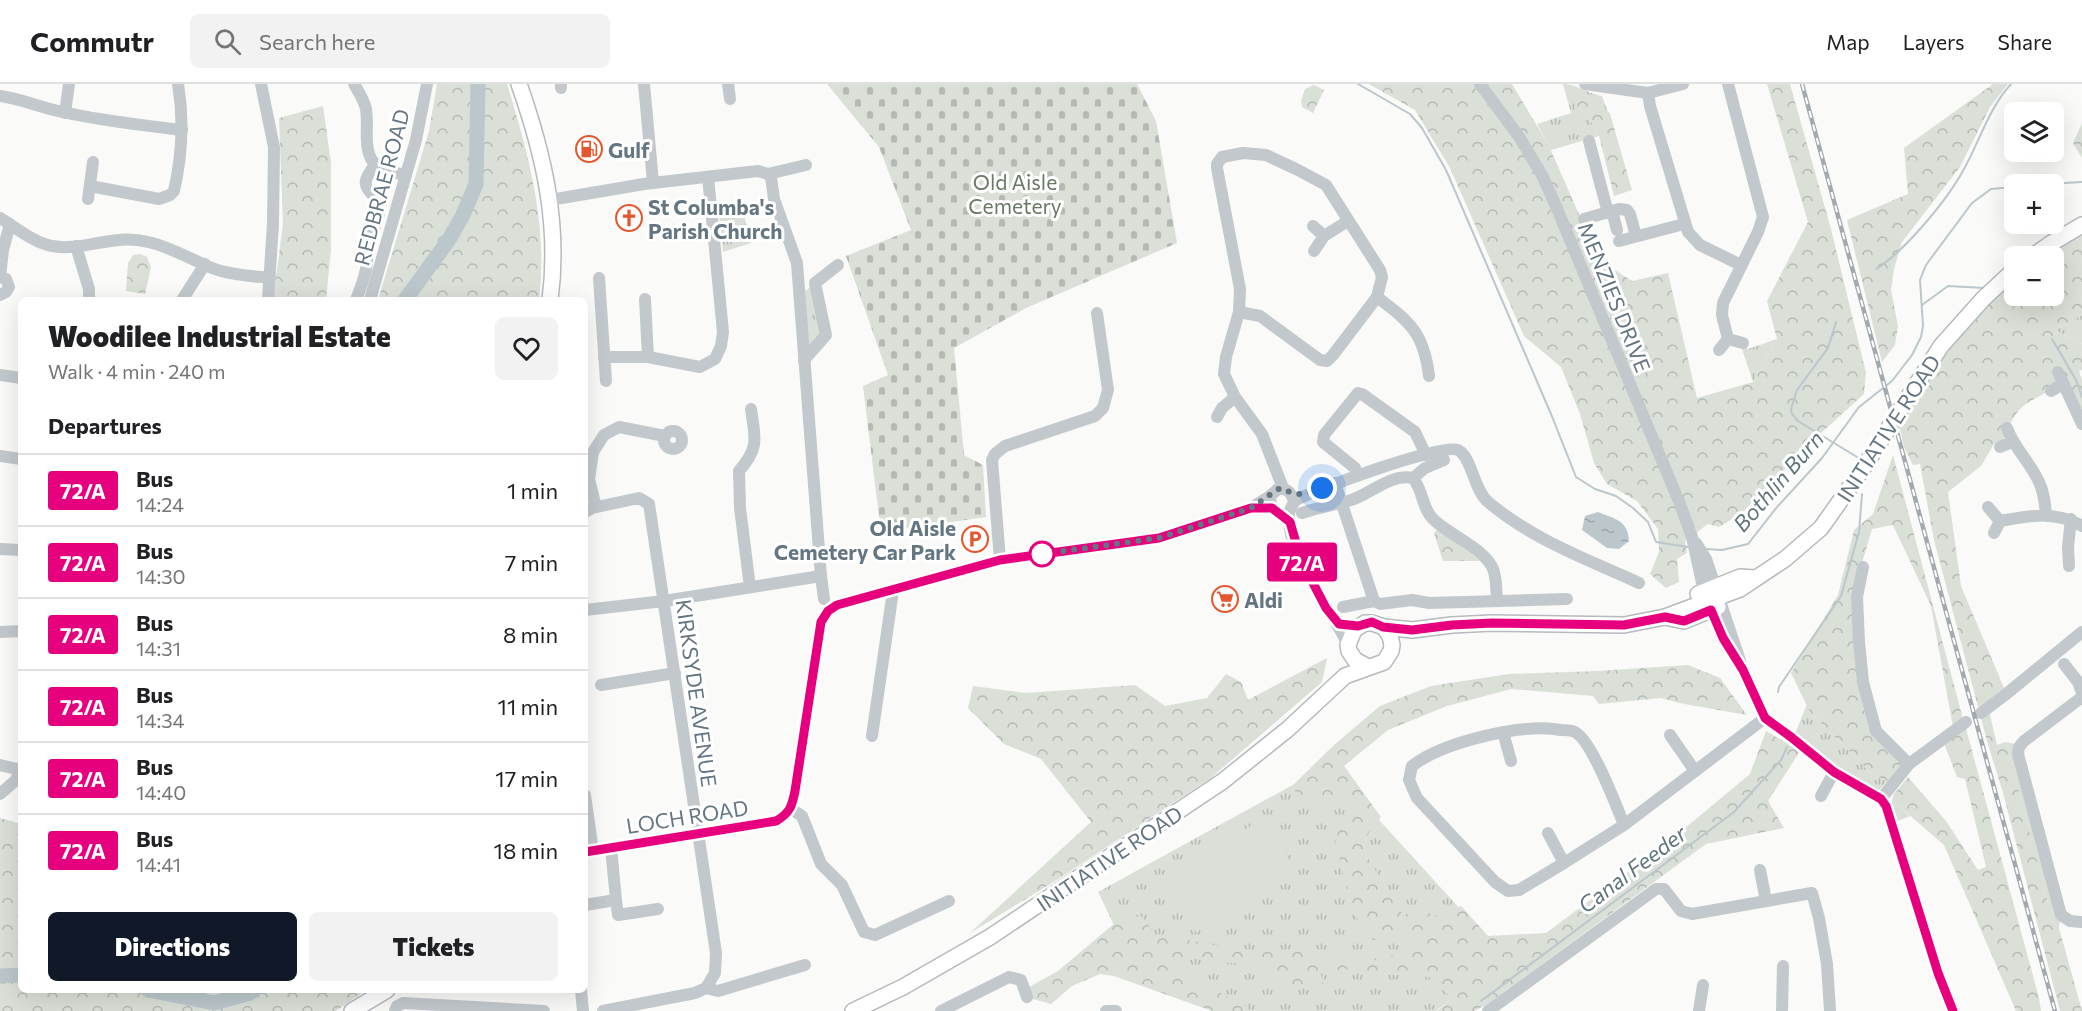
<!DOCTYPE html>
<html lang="en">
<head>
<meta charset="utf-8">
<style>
  body { margin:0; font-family:Commissioner,sans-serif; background:#f2f2f2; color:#202124; height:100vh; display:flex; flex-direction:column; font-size:22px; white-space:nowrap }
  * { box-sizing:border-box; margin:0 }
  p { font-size:20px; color:#757577 }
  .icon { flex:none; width:33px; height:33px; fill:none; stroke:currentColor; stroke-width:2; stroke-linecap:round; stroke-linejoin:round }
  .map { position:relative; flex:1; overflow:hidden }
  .sheet { position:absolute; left:18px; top:213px; width:570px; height:696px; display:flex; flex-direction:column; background:#fff; border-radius:9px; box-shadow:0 6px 24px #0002 }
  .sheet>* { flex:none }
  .badge { padding:0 12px; border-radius:4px; font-size:21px; line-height:39px }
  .controls { position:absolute; left:2004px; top:18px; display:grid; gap:12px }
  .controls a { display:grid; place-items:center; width:60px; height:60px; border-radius:9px; background:#fff; box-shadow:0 6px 24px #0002; font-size:30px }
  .you { position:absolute; width:30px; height:30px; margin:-15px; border:4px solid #fff; border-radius:50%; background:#1a73e8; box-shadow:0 0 0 9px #1a73e833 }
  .map>.badge { position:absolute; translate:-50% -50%; box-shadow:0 0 0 3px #fff }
  h2 { padding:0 30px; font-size:22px; line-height:54px }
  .round { display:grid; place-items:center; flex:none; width:63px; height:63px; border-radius:9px; background:#f2f2f2 }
  .summary { display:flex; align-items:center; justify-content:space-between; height:102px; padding:0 30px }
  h1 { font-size:28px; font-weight:800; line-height:45px }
  .primary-button { display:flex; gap:12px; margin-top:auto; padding:12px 30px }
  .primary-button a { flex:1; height:69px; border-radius:9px; background:#111827; color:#fff; font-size:24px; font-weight:800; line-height:69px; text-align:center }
  .primary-button a+a { background:#f2f2f2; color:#202124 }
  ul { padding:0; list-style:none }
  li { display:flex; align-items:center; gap:18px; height:72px; padding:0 30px; border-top:2px solid #e0e0e0 }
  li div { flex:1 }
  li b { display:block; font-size:22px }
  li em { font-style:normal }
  li .badge { min-width:66px; font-weight:700; text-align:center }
  header { display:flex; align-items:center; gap:36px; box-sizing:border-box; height:84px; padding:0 30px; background:#fff; border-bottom:2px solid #e0e0e0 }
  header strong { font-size:28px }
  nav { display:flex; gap:33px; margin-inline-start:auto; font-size:21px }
  .search { width:420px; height:54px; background:#f2f2f2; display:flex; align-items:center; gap:15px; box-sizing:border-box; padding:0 21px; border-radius:9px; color:#757577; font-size:22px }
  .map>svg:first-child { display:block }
  .grass { fill:url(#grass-tufts) }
  .forest { fill:url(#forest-crowns) }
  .cemetery { fill:url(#cemetery-stones) }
  .garden { fill:#dadfd7 }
  .water { fill:url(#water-ripples) }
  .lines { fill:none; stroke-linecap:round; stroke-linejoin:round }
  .stream { stroke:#bbc7cb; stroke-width:2 }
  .river { stroke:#bbc7cb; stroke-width:15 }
  .major-casing { stroke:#b5babe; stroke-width:18 }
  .minor { stroke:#c3c8cc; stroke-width:12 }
  .major { stroke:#fff; stroke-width:15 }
  .rail-casing { stroke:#a2aab0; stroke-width:4.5 }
  .rail { stroke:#fff; stroke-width:2; stroke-dasharray:7; stroke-linecap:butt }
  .line-casing { stroke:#fff; stroke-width:14 }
  .line { stroke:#e6007e; stroke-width:9 }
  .walk { stroke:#657683; stroke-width:6; stroke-dasharray:0 10.8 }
  .stop-dot { fill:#fff; stroke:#e6007e; stroke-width:3 }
  .labels { text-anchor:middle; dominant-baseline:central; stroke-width:6; stroke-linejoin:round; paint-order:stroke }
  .poi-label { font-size:21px; font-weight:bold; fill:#657683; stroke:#fff; text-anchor:start }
  .park-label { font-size:21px; fill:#687a64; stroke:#fff }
  .street-label { font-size:21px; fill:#657683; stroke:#fff }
  .water-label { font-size:22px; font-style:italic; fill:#60757c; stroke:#fff }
</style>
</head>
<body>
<header>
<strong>Commutr</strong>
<div class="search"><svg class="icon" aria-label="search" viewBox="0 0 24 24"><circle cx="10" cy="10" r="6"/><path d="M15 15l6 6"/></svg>Search here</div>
<nav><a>Map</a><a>Layers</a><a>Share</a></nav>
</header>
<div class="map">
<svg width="2082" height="927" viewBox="0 0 2082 927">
  <defs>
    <pattern id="grass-tufts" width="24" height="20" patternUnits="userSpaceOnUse" patternTransform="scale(1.5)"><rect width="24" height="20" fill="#dadfd7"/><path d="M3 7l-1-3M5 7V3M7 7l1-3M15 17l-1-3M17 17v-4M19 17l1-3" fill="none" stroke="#b4b9b4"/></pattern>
    <pattern id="forest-crowns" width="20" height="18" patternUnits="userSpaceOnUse" patternTransform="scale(1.5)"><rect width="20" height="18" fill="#dadfd7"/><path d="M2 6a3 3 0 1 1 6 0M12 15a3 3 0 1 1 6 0" fill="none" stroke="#b4b9b4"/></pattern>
    <pattern id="cemetery-stones" width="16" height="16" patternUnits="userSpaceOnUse" patternTransform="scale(1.5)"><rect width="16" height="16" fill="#dadfd7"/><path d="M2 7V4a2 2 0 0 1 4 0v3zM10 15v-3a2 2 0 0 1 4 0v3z" fill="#b4b9b4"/></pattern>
    <pattern id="water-ripples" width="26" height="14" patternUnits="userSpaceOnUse" patternTransform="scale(1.5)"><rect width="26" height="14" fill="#bbc7cb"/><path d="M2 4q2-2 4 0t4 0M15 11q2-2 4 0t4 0" fill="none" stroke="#9ca6aa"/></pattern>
  </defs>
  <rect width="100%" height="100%" fill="#fafaf8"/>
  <g class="grass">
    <path d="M1563,0C1577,0 1588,10 1602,12L1607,26L1596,27L1589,20L1588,32L1599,52L1551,66L1537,40L1571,29Z"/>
    <path d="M743,127L751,159L723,168L719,132Z"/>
    <path d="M813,201L823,249L807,269L802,210Z"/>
    <path d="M2082,231V260L2054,246Z"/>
    <path d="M1777,255L1753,298L1742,265L1744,263L1748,265Z"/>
    <path d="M1807,620L1810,628L1873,691L1888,697L1878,707L1835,687L1795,650Z"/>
    <path d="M1329,681L1503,872L1436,927H1235L1134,882L1098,808Z"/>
    <path d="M1892,716L1910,732L1895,738L1892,727Z"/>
  </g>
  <g class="forest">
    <path d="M437,0H507C529,72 548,140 539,216H378L429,47Z"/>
    <path d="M1369,0H1512L1549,62L1599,176L1632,197L1668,189L1697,314L1753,298L1777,255L1767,217L1808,138L1767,0H1790L1831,145L1866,289L1864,310L1809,360L1742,429L1719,443L1708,440L1685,457L1687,469L1677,475L1679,498L1666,504L1650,490L1659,468L1658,445L1637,417L1607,400L1594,379L1580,330L1561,283L1524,252L1450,84L1415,26Z"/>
    <path d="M1993,0H2008L1990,23L1960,83L1902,158L1894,185L1891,206L1898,242L1895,261L1882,278L1847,136L1908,110L1904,64Z"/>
    <path d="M1314,1L1324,6L1313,29L1302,23L1301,17L1305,5Z"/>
    <path d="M1580,15L1587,16L1596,26H1607L1610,30L1632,106L1614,112L1599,52L1588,32L1582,31L1574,23L1576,17Z"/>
    <path d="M323,22L331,79V166L326,216H273L283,140L279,34Z"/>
    <path d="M2082,39V74L2073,59Z"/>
    <path d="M2082,149V231L2054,246L2082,260V286L2079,287L2082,296V331L2056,297C2047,311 2039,311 2026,320C2014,328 2008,344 2003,356L1994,360L1981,382L1948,408L1961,502L2004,604L1987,618L1997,661L2006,658L2049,822L2053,821L2060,837L2059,844L2082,927H2060L2003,709L1987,657L1934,456L1920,380L1913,381L1904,363L1898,335L1939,275L1991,217L2014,196V212H2054V172H2046Z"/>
    <path d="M140,170L147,173L151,183L145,210L126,207L128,179L133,171Z"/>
    <path d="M1893,371L1963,635L1953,643L1931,522L1893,441L1872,445L1852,513L1874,649L1902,679L1888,697L1873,691L1810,628L1791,589L1838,511L1854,446L1873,430Z"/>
    <path d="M1437,445L1481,477H1443L1434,449Z"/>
    <path d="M1327,574L1322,598L1212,693L1060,794L970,849L1091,738L1041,675L1004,660L968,624L973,602L1026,609L1135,601L1165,622L1207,614L1226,590L1241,598L1248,616Z"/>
    <path d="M1688,581L1720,594L1747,631L1679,619L1661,614L1599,620L1593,612L1511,605L1447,622L1388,646L1344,682L1381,733L1368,750L1369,776L1402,830L1442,832L1461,822L1488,852L1546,849L1666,760L1750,690L1766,647L1800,667L1768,717L1784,744L1706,760L1486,921L1474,927H1437L1452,914L1429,893L1380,890L1352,885L1324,887L1328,875C1343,870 1358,877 1375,876C1386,875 1400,869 1411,865L1408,852L1373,856L1352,827L1334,752L1352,732L1344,713L1323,724L1290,704L1334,661L1380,622L1431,602L1509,590L1598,587Z"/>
    <path d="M1965,641L2039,914L2041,927H2016L1944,761L1892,716L1894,710L1908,693L1946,737L1978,786L1986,783L1965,695L1957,693L1944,659Z"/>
    <path d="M0,734L21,740V906H366L336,927H0Z"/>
    <path d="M1141,832L1156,851C1193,855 1229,867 1267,867C1282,868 1305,859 1315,874C1320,881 1323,901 1326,910L1283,898L1268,883L1187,874L1175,880L1182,890L1248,923L1246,927H1212L1114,892L1100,890L1072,902L1051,920L1033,915L1029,903L1058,887L1121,834Z"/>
  </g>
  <path class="cemetery" d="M827,0H1137L1156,37L1177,159L1026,224L954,264L964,371L983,381L986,433L881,448L863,302L888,291L846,172L911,146L879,63Z"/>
  <g class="garden">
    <path d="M2006,658L2015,660L2053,821L2049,823Z"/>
    <path d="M1265,734L1298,791L1196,848L1164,792Z"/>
  </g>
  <path class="water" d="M1598,428C1615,435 1628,436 1629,457L1619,465L1607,464L1582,446L1585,432Z"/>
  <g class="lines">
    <g class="stream">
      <path d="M1358,0L1410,30L1422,44L1446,86L1551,330L1576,393L1595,405L1616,412L1633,424L1648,438L1656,458L1688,463"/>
      <path d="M2046,100L2082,98"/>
      <path d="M1876,185C1905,167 1948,115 1964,85C1980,56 1989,24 2011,0"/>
      <path d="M2002,204H2014"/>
      <path d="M1922,221L1948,202L1985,204"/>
      <path d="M1836,238L1828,264L1797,306L1791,325L1792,330L1798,337L1857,373"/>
      <path d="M2052,255L2076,296L2082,313"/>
      <path d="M1706,465L1722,466L1748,460L1777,423L1822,374L1859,323L1892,297L1912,271L1921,253L1923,242L1920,196L1926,181L1972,119L1991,105L2014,103"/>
      <path d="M1778,608L1779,603L1841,512L1859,448L1862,410"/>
      <path d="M1481,917L1734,728L1781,676L1787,663"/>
    </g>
    <g class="river">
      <path d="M405,216L448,157L462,133L476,100L478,0"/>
      <path d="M0,892L21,891"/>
      <path d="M148,906L214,919L250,909L254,906"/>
    </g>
    <defs>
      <g id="major">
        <path d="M519,0C544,71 560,141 550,216"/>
        <path d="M2033,172L2050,160L2082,141"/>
        <path d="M1698,510L1740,493L1754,494"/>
        <path d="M1665,533L1740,505L1785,475L1821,444L1862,386L1941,262L1983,215L2014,186"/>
        <path d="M1368,583L1355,576L1349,567L1348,561L1354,546L1365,539H1372L1384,543L1412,546L1452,541L1492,539L1624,541L1665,533L1684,537L1718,523"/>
        <path d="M352,927L387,906"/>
        <path d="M853,927L903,903L990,853L1223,697L1288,645L1345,592L1384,578L1391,567L1392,561L1390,552L1384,543"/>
      </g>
    </defs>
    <use href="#major" class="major-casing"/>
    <g class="minor">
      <path d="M261,0L274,63L273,140L268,216"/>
      <path d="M354,0C359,8 364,16 366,25C369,42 362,67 375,80C383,87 396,89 406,91"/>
      <path d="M561,0V4"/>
      <path d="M644,0L653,98"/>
      <path d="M728,0L730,15"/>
      <path d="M1480,0L1520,54L1543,93L1558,127L1680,420L1692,453L1704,508L1723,554L1743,586"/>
      <path d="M1585,0L1648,9L1683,0"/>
      <path d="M1728,0L1763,133L1758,148L1723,219L1722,231L1728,255"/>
      <path d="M1648,9L1650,22L1688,148L1700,161L1741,181"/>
      <path d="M0,12C22,15 42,24 63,28C102,37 142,41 182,46"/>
      <path d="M65,29L69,0"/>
      <path d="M1589,57L1608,129"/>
      <path d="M1243,69L1266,71L1298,86L1326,101L1380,186L1382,193L1377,213L1333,271L1327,277L1320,276L1260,232L1239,228L1240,205L1217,84V80L1222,73Z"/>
      <path d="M768,90L771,93L774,115L797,179L821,492L824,515"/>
      <path d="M90,102L159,115L170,111L174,107C182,72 184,36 178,0"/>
      <path d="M88,115L93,78"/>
      <path d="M550,116L644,100L758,87L768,90L806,81"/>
      <path d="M1612,127L1617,146"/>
      <path d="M0,134C15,143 34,159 52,162C83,168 114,149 148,158C171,163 190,175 212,184C230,191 251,192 270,194"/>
      <path d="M1584,135L1619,125L1627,126L1630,130L1636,152"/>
      <path d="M1313,142L1324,152"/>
      <path d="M1619,157L1684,140"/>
      <path d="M76,162L89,205V215"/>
      <path d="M1314,167L1324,152L1348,137"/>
      <path d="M0,193L3,166L10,140"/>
      <path d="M0,193L6,195L9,203L6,208L0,211"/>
      <path d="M599,194L606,297"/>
      <path d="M1377,213C1410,238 1424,249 1429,292"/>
      <path d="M645,215L648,273"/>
      <path d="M182,216L205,180"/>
      <path d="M356,216C360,206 364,195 366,185C368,175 367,166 369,157C372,147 380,136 379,125C377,104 352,108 376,80"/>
      <path d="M370,216L416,56L427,0"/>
      <path d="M1239,228L1226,273L1224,290L1235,313L1262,350L1283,404"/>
      <path d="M1719,266L1728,255L1743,259"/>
      <path d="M604,273H648L700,283L715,275L721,262L723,248L708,93"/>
      <path d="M804,276L826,251L815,199L838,181"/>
      <path d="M2058,288L2082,340"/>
      <path d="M0,291L21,294"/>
      <path d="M2051,307L2063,300"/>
      <path d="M1217,333L1222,324L1235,313"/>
      <path d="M2007,344C2014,364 2030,378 2039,398C2044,408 2045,419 2046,431"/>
      <circle cx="673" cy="356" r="9"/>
      <path d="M2000,363L2012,358"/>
      <path d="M0,372L21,375"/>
      <path d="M1357,392L1355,384L1323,358L1324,351L1358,309L1362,310L1415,348L1426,371"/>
      <path d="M1413,394L1425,384L1444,376"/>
      <path d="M1335,399L1374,517L1380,520L1412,516L1429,519L1567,515"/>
      <path d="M1294,417C1314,406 1442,359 1458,366C1471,372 1474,405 1487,417C1531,455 1587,475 1639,499"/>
      <path d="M596,423L589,395L593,368L604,351L619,343L665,352"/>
      <path d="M1988,423L2000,437C2029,432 2055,426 2082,442"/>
      <path d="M585,428L592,424L639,414L649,420L716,869L715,889L706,904"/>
      <path d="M1302,429C1317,424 1332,421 1348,417C1369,412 1389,389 1413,394C1423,406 1422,424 1433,435C1449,451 1484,464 1493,485C1497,495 1496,506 1497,517"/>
      <path d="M1290,438C1280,430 1269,426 1270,412L1278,405C1287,404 1291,408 1294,417C1293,422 1290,425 1289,429C1286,472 1331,524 1348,561"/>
      <path d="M1994,449L2000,437"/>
      <path d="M1696,459L1706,475L1743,586L1765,634L1791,653L1834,688L1881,715L1886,722L1938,889L1954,927"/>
      <path d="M0,465L21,466"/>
      <path d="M1000,476L992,376L995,370L1005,362L1095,332L1103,324L1108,306L1097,229"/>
      <path d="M2069,482L2068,463L2071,435"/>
      <path d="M1863,483L1857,513L1859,558L1863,598L1876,647L1909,680"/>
      <path d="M750,503L740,424L739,387C760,363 755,354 751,325"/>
      <path d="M1343,523L1374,517"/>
      <path d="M585,526L664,517L821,492"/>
      <path d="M0,548L21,547"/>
      <path d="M2064,580L2078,598L2082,609"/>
      <path d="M601,601L675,589"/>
      <path d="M2082,613L2024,657L2019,663L2018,670L2061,831L2070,837L2082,838"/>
      <path d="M1981,629L2005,611L2082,548"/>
      <path d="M1503,648L1511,677"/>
      <path d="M1670,651L1695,687"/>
      <path d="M872,652L893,507"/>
      <path d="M0,681L21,686"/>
      <path d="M0,710L16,696L20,686"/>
      <path d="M585,711L593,767"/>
      <path d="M1821,712L1834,688"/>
      <path d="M1881,715L1909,680L1966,638"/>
      <path d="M791,725L802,732L821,780L842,801L864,848L875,851L949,817"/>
      <path d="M1624,741C1616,721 1592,657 1575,648C1571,646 1565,646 1561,646C1522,639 1443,658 1412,682L1409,696L1417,714L1495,798L1508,807L1519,806L1564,779L1624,741L1765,634"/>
      <path d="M1548,749L1564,779"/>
      <path d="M611,764L616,816"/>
      <path d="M585,768L776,737C789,729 792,722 795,707L821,538L828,527L837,521L1000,476L1159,454L1251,424L1270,412"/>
      <path d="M1760,786L1766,817"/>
      <path d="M585,821L616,816L618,831L658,825"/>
      <path d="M581,906L583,927"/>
      <path d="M395,927L397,922L403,919L544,927"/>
      <path d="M603,927L695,909L706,904L718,907L805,881"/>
      <path d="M941,927L1009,893L1021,896L1027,913"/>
      <path d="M1106,927H1116"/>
      <path d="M1488,927L1656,805H1664L1681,827L1692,830L1812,809L1819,834L1827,880L1830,927"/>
      <path d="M1699,927L1703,901"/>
      <path d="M1782,927L1783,882"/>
    </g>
    <use href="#major" class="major"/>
    <defs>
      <path id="rail" d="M1802,0L2055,927"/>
    </defs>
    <use href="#rail" class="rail-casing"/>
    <use href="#rail" class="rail"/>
  </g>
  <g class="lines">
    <defs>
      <path id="line" d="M585,768L776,737C790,729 792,722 795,707L821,538L828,527L837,521L1000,476L1159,454L1251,424H1272L1290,438L1301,476L1326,524L1339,540L1358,542L1372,538L1383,543L1412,546L1452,541L1492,539L1624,541L1665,533L1684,537L1711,526L1723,554L1743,586L1765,634L1791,653L1834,688L1881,715L1886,722L1938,889L1953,927"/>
    </defs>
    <use href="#line" class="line-casing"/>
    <use href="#line" class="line"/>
    <path class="walk" d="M1042,470L1159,454L1251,424L1278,405C1285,404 1286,407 1292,409C1301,412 1314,407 1322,404"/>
  </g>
  <defs>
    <symbol id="fuel-ring" viewBox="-11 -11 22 22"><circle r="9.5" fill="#fff" stroke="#e4572e" stroke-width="1.5"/><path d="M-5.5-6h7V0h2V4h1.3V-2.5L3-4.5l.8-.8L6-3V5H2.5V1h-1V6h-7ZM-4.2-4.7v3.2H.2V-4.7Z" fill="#e4572e"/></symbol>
    <symbol id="church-ring" viewBox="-11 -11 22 22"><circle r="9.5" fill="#fff" stroke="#e4572e" stroke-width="1.5"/><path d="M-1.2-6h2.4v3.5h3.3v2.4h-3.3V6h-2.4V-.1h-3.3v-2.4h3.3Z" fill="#e4572e"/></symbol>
    <symbol id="parking-ring" viewBox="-11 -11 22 22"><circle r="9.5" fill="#fff" stroke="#e4572e" stroke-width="1.5"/><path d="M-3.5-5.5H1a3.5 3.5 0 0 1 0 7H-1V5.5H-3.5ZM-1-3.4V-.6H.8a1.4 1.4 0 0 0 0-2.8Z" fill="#e4572e"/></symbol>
    <symbol id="supermarket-ring" viewBox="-11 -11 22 22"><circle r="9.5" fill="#fff" stroke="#e4572e" stroke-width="1.5"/><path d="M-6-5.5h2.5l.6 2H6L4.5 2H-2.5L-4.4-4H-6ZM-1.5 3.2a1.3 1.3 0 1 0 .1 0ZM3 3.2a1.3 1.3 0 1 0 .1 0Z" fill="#e4572e"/></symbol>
  </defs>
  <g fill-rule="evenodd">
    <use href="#fuel-ring" x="574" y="50" width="30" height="30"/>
    <use href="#church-ring" x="614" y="119" width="30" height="30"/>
    <use href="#parking-ring" x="960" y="440" width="30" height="30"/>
    <use href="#supermarket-ring" x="1210" y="500" width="30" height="30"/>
  </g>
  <circle class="stop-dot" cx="1042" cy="470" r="12"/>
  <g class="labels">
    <g class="poi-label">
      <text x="608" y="65">Gulf</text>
      <text x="648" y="122">St Columba's<tspan x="648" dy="24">Parish Church</tspan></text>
      <text x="956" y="443" text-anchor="end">Old Aisle<tspan x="956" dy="24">Cemetery Car Park</tspan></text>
      <text x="1244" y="515">Aldi</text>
    </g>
    <g class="park-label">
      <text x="1015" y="97">Old Aisle<tspan x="1015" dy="24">Cemetery</tspan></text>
    </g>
    <g class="street-label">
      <text transform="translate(381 103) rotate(-75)">REDBRAE ROAD</text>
      <text transform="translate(1615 213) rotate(68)">MENZIES DRIVE</text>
      <text transform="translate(1888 344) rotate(-57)">INITIATIVE ROAD</text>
      <text transform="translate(697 609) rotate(82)">KIRKSYDE AVENUE</text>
      <text transform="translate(687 732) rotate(-9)">LOCH ROAD</text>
      <text transform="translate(1109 774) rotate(-34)">INITIATIVE ROAD</text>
    </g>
    <g class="water-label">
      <text transform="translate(1778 397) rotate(-49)">Bothlin Burn</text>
      <text transform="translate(1632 785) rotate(-37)">Canal Feeder</text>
    </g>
  </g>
</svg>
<div class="controls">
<a><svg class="icon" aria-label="layers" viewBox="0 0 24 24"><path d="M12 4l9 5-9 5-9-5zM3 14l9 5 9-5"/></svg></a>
<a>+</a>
<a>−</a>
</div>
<div class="you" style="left:1322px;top:404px"></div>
<b class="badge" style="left:1302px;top:478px;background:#e6007e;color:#fff">72/A</b>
<section class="sheet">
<div class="summary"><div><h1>Woodilee Industrial Estate</h1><p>Walk · 4 min · 240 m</p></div><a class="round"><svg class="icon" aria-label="heart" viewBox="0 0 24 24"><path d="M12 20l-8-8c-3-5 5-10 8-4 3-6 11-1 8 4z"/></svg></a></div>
<h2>Departures</h2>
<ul>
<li><span class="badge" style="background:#e6007e;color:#fff">72/A</span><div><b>Bus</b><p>14:24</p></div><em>1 min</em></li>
<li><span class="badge" style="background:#e6007e;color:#fff">72/A</span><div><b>Bus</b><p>14:30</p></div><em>7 min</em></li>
<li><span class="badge" style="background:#e6007e;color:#fff">72/A</span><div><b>Bus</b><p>14:31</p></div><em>8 min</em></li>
<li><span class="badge" style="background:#e6007e;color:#fff">72/A</span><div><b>Bus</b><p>14:34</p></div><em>11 min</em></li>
<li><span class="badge" style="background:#e6007e;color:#fff">72/A</span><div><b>Bus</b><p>14:40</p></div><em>17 min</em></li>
<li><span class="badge" style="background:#e6007e;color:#fff">72/A</span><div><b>Bus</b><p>14:41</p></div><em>18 min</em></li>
</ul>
<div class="primary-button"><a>Directions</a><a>Tickets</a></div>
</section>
</div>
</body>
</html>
